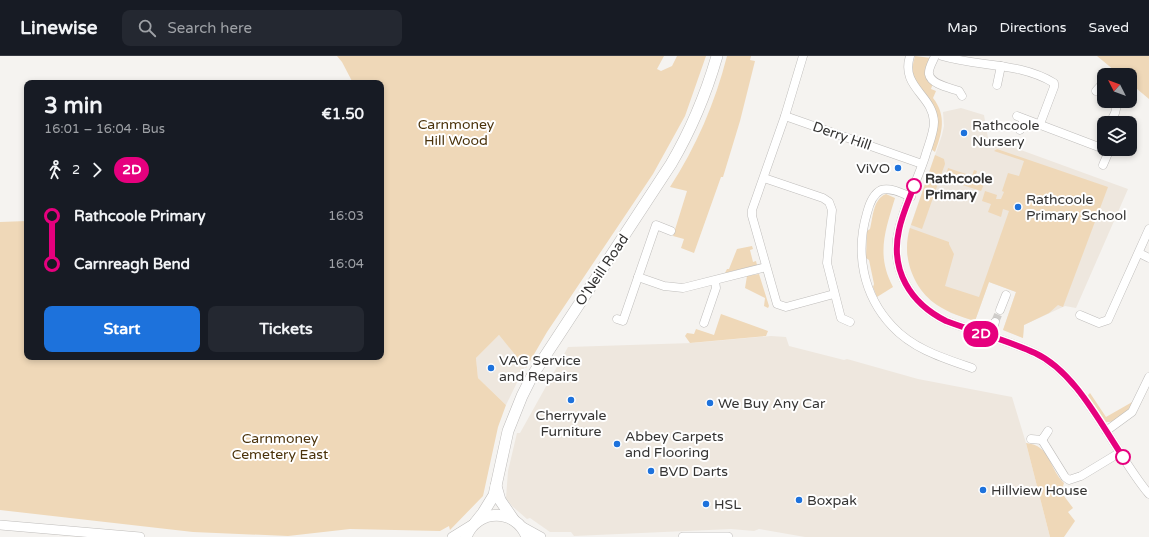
<!DOCTYPE html>
<html lang="en">
<head>
<meta charset="utf-8">
<style>
  body { margin:0; font-family:"Varela Round",sans-serif; background:#242831; color:#f1f3f6; height:100vh; display:flex; flex-direction:column; font-size:15px; white-space:nowrap }
  * { box-sizing:border-box; margin:0 }
  p { font-size:13px; color:#9ea1a6 }
  .icon { flex:none; width:22px; height:22px; fill:none; stroke:currentColor; stroke-width:2; stroke-linecap:round; stroke-linejoin:round }
  .map { position:relative; flex:1; overflow:hidden }
  .drawer { position:absolute; left:24px; top:24px; width:360px; height:280px; display:flex; flex-direction:column; background:#171b24; border-radius:8px; box-shadow:0 2px 6px #0003 }
  .drawer>* { flex:none }
  .badge { padding:0 8px; border-radius:13px; font-size:14px; line-height:26px }
  .needle { width:26px; rotate:312deg }
  .controls { position:absolute; left:1097px; top:12px; display:grid; gap:8px }
  .controls a { display:grid; place-items:center; width:40px; height:40px; border-radius:8px; background:#171b24; box-shadow:0 2px 6px #0003; font-size:20px }
  .map>.badge { position:absolute; translate:-50% -50%; box-shadow:0 0 0 2px #fff }
  .legs { display:flex; align-items:center; gap:6px; height:44px; padding:0 20px; font-size:13px }
  .legs p { margin-inline-start:auto }
  .headline { display:flex; align-items:center; justify-content:space-between; height:68px; padding:0 20px }
  h1 { font-size:22px; font-weight:700; line-height:30px }
  .primary-button { display:flex; gap:8px; margin-top:auto; padding:8px 20px }
  .primary-button a { flex:1; height:46px; border-radius:8px; background:#1d72dc; color:#fff; font-size:16px; font-weight:700; line-height:46px; text-align:center }
  .primary-button a+a { background:#242831; color:#f1f3f6 }
  ul { padding:0 20px; list-style:none }
  li { display:flex; align-items:center; gap:14px; height:48px; font-size:15px }
  li i { display:grid; place-items:center; width:6px; height:100%; margin:0 5px; background:currentColor }
  li i::after { content:''; width:10px; height:10px; margin:-5px; border:3px solid; border-radius:50%; background:#171b24 }
  li p { margin-inline-start:auto }
  li:first-child i { background:linear-gradient(#0000 50%,currentColor 0) }
  li:last-child i { background:linear-gradient(currentColor 50%,#0000 0) }
  header { display:flex; align-items:center; gap:24px; box-sizing:border-box; height:56px; padding:0 20px; background:#171b24; border-bottom:1px solid #363941 }
  header strong { font-size:19px }
  nav { display:flex; gap:22px; margin-inline-start:auto; font-size:14px }
  .search { width:280px; height:36px; background:#242831; display:flex; align-items:center; gap:10px; box-sizing:border-box; padding:0 14px; border-radius:8px; color:#9ea1a6; font-size:15px }
  .map>svg:first-child { display:block }
  .built { fill:#eee7de }
  .green { fill:#efd8b8 }
  .lines { fill:none; stroke-linecap:round; stroke-linejoin:round }
  .minor-tunnel { stroke:#cfcdca; stroke-width:8; stroke-dasharray:8 4; stroke-linecap:butt }
  .minor-casing { stroke:#bfbdbb; stroke-width:9 }
  .tertiary-casing { stroke:#bfbdbb; stroke-width:10 }
  .secondary-casing { stroke:#bfbdbb; stroke-width:12 }
  .minor { stroke:#fff; stroke-width:8 }
  .tertiary { stroke:#fff; stroke-width:9 }
  .secondary { stroke:#fff; stroke-width:11 }
  .line-1-casing { stroke:#fff; stroke-width:9 }
  .line-1 { stroke:#e6007e; stroke-width:6 }
  .poi-dot { fill:#1d72dc; stroke:#fff; stroke-width:1.5 }
  .stop-1-dot { fill:#fff; stroke:#e6007e; stroke-width:2 }
  .labels { text-anchor:middle; dominant-baseline:central; stroke-width:4; stroke-linejoin:round; paint-order:stroke }
  .park-label { font-size:14px; fill:#4b330c; stroke:#fff }
  .poi-label { font-size:14px; fill:#353433; stroke:#fff; text-anchor:start }
  .street-label { font-size:14px; fill:#353433; stroke:#fff }
  .stop-label { font-size:14px; font-weight:bold; fill:#353433; stroke:#fff; text-anchor:start }
</style>
</head>
<body>
<header>
<strong>Linewise</strong>
<div class="search"><svg class="icon" aria-label="search" viewBox="0 0 24 24"><circle cx="10" cy="10" r="6"/><path d="M15 15l6 6"/></svg>Search here</div>
<nav><a>Map</a><a>Directions</a><a>Saved</a></nav>
</header>
<div class="map">
<svg width="1149" height="481" viewBox="0 0 1149 481">
  <rect width="100%" height="100%" fill="#f5f3f0"/>
  <g class="built">
    <path d="M961,52L984,59L988,82L1128,133L1076,252L1065,250L1024,269L1023,282L1003,274L1016,236L989,226L975,265L951,257L930,243L921,234L910,210L907,197L909,174L942,79L944,70L943,56Z"/>
    <path d="M499,279L525,310L506,349L478,322L476,302Z"/>
    <path d="M771,280L786,281L789,290L844,304L847,303L918,323L1012,341L1026,387L1050,481H805L759,473L754,475L731,473L574,480L571,476H550L530,462L527,463L512,450L506,442L508,415L517,377H520L568,291L692,287Z"/>
  </g>
  <g class="green">
    <path d="M337,0H664L657,13L661,15L672,10L677,0H706L685,60L653,118L547,276L526,312L499,279L476,302L478,322L506,349L498,371L483,440L450,474L449,470L440,475L350,473L288,480L193,476L0,454V166L27,165V301H381V27H353L342,6Z"/>
    <path d="M727,0H751L750,4L755,5L740,65L723,121H721L694,197L681,192L684,183L673,180L687,135L670,131C696,91 715,47 727,0Z"/>
    <path d="M915,0L931,2L933,27L931,33L936,35L933,42C947,60 942,77 935,96L931,93L938,69L911,16Z"/>
    <path d="M1097,0H1149V43L1130,27V19H1120Z"/>
    <path d="M997,93L1108,131L1063,251L1058,249L1049,257L1024,269L1023,282L1003,274L1016,236L989,226L975,265C962,261 949,257 937,249C913,233 901,200 910,172L949,186V188L954,198L945,230L979,241L1009,155L1003,153L1001,161L988,156L991,148L982,145L985,135L997,139L996,143H1001L1004,136L1002,135L1008,117L1019,120L1024,105L994,95Z"/>
    <path d="M935,99L944,103L945,108L922,173L911,169Z"/>
    <path d="M948,112L972,120L974,114L977,115L975,122L985,126L981,135L947,124L945,122Z"/>
    <path d="M886,138L895,142C885,175 876,199 893,231L877,241L873,231L874,228L869,204L866,202L867,175L870,173C873,161 873,143 886,138Z"/>
    <path d="M752,190L753,193L750,194L753,206L756,205L757,209L725,217L727,213H729L737,193Z"/>
    <path d="M759,218L769,250L768,252L764,250L765,242L745,232L747,220Z"/>
    <path d="M721,258L768,275L766,280L690,287L685,280L687,277L694,278L696,273L714,279Z"/>
    <path d="M1090,337L1106,361L1134,345C1129,355 1118,367 1106,366L1087,340Z"/>
    <path d="M1026,387C1051,389 1049,413 1064,427L1061,436L1073,452L1068,456L1075,465L1064,481H1050Z"/>
  </g>
  <g class="lines">
    <path class="minor-tunnel" d="M995,266L1000,254"/>
    <defs>
      <g id="minor">
        <path d="M803,0L785,60L752,154V160L777,248L786,251L834,238"/>
        <path d="M910,0C900,31 933,39 934,66C934,77 928,90 925,101C917,125 905,148 899,173C889,213 911,248 946,265C975,276 1007,284 1035,297C1084,320 1114,397 1149,438"/>
        <path d="M935,0C933,5 928,13 929,18C931,29 951,32 959,35L962,40"/>
        <path d="M942,0C979,11 1019,6 1054,27V31L1040,68"/>
        <path d="M997,29L1001,10"/>
        <path d="M1096,35L1103,27"/>
        <path d="M785,60L922,108"/>
        <path d="M1017,60L1104,93"/>
        <path d="M1110,67L1115,57L1118,45"/>
        <path d="M1020,74L1024,63"/>
        <path d="M1103,109L1109,95L1105,93"/>
        <path d="M764,122L823,142L829,146L832,154L827,207L841,262L850,266"/>
        <path d="M911,141C902,137 890,131 881,134C873,138 869,149 867,157C855,197 863,239 892,270C913,293 943,302 972,312"/>
        <path d="M1139,197L1149,202"/>
        <path d="M638,221L664,230L683,232L766,211"/>
        <path d="M1000,254L1006,239"/>
        <path d="M1080,259L1099,267L1108,264L1149,173"/>
        <path d="M617,263L623,265L656,169L671,175"/>
        <path d="M704,267L716,232L715,225"/>
        <path d="M990,281L995,266"/>
        <path d="M1106,375L1132,356L1149,321"/>
        <path d="M1031,383L1042,384L1048,375"/>
        <path d="M1042,384L1065,421L1069,424L1081,420L1119,397"/>
      </g>
      <g id="tertiary">
        <path d="M0,469L140,481"/>
        <path d="M521,470L541,481"/>
        <path d="M452,481L473,468"/>
        <path d="M683,481H728"/>
      </g>
      <g id="secondary">
        <path d="M496,430L500,444L513,463"/>
        <path d="M475,467L483,457L494,439L508,375L522,340L532,320L671,108C691,74 706,38 717,0"/>
        <path d="M466,481C477,452 516,452 527,481"/>
      </g>
    </defs>
    <use href="#minor" class="minor-casing"/>
    <use href="#tertiary" class="tertiary-casing"/>
    <use href="#secondary" class="secondary-casing"/>
    <use href="#minor" class="minor"/>
    <use href="#tertiary" class="tertiary"/>
    <use href="#secondary" class="secondary"/>
  </g>
  <g class="lines">
    <defs>
      <path id="line-1" d="M914,130C909,144 902,159 899,174C890,214 910,247 946,265C975,276 1007,284 1035,297C1074,315 1100,367 1123,401"/>
    </defs>
    <use href="#line-1" class="line-1-casing"/>
    <use href="#line-1" class="line-1"/>
  </g>
  <g class="poi-dot">
    <circle cx="964" cy="77" r="4"/>
    <circle cx="898" cy="112" r="4"/>
    <circle cx="1018" cy="151" r="4"/>
    <circle cx="491" cy="312" r="4"/>
    <circle cx="571" cy="344" r="4"/>
    <circle cx="710" cy="347" r="4"/>
    <circle cx="617" cy="388" r="4"/>
    <circle cx="651" cy="415" r="4"/>
    <circle cx="983" cy="434" r="4"/>
    <circle cx="799" cy="444" r="4"/>
    <circle cx="706" cy="448" r="4"/>
  </g>
  <g class="stop-1-dot">
    <circle cx="914" cy="130" r="7"/>
    <circle cx="1123" cy="401" r="7"/>
  </g>
  <g class="labels">
    <g class="park-label">
      <text x="456" y="68">Carnmoney<tspan x="456" dy="16">Hill Wood</tspan></text>
      <text x="280" y="382">Carnmoney<tspan x="280" dy="16">Cemetery East</tspan></text>
    </g>
    <g class="poi-label">
      <text x="972" y="69">Rathcoole<tspan x="972" dy="16">Nursery</tspan></text>
      <text x="890" y="112" text-anchor="end">ViVO</text>
      <text x="1026" y="143">Rathcoole<tspan x="1026" dy="16">Primary School</tspan></text>
      <text x="499" y="304">VAG Service<tspan x="499" dy="16">and Repairs</tspan></text>
      <text x="718" y="347">We Buy Any Car</text>
      <text x="571" y="359" text-anchor="middle">Cherryvale<tspan x="571" dy="16">Furniture</tspan></text>
      <text x="625" y="380">Abbey Carpets<tspan x="625" dy="16">and Flooring</tspan></text>
      <text x="659" y="415">BVD Darts</text>
      <text x="991" y="434">Hillview House</text>
      <text x="807" y="444">Boxpak</text>
      <text x="714" y="448">HSL</text>
    </g>
    <g class="street-label">
      <text transform="translate(842 80) rotate(19)">Derry Hill</text>
      <text transform="translate(602 214) rotate(-56)">O'Neill Road</text>
    </g>
    <g class="stop-label">
      <text x="925" y="122">Rathcoole<tspan x="925" dy="16">Primary</tspan></text>
    </g>
  </g>
</svg>
<div class="controls">
<a><svg class="needle" viewBox="-14 -14 28 28"><path d="M0-13l5 13h-10z" fill="#e53935"/><path d="M0 13l5-13h-10z" fill="#9ea1a6"/></svg></a>
<a><svg class="icon" aria-label="layers" viewBox="0 0 24 24"><path d="M12 4l9 5-9 5-9-5zM3 14l9 5 9-5"/></svg></a>
</div>
<b class="badge" style="left:981px;top:278px;background:#e6007e;color:#fff">2D</b>
<section class="drawer">
<div class="headline"><div><h1>3 min</h1><p>16:01 – 16:04 · Bus</p></div><b>€1.50</b></div>
<div class="legs"><svg class="icon" aria-label="walk" viewBox="0 0 24 24"><circle cx="13" cy="4" r="2"/><path d="M13 8l-2 6 4 7M11 14l-3 7M7 12l3-4h3l4 4"/></svg>2<svg class="icon" aria-label="forward" viewBox="0 0 24 24"><path d="M9 5l7 7-7 7"/></svg><b class="badge" style="background:#e6007e;color:#fff">2D</b></div>
<ul>
<li><i style="color:#e6007e"></i><b>Rathcoole Primary</b><p>16:03</p></li>
<li><i style="color:#e6007e"></i><b>Carnreagh Bend</b><p>16:04</p></li>
</ul>
<div class="primary-button"><a>Start</a><a>Tickets</a></div>
</section>
</div>
</body>
</html>
